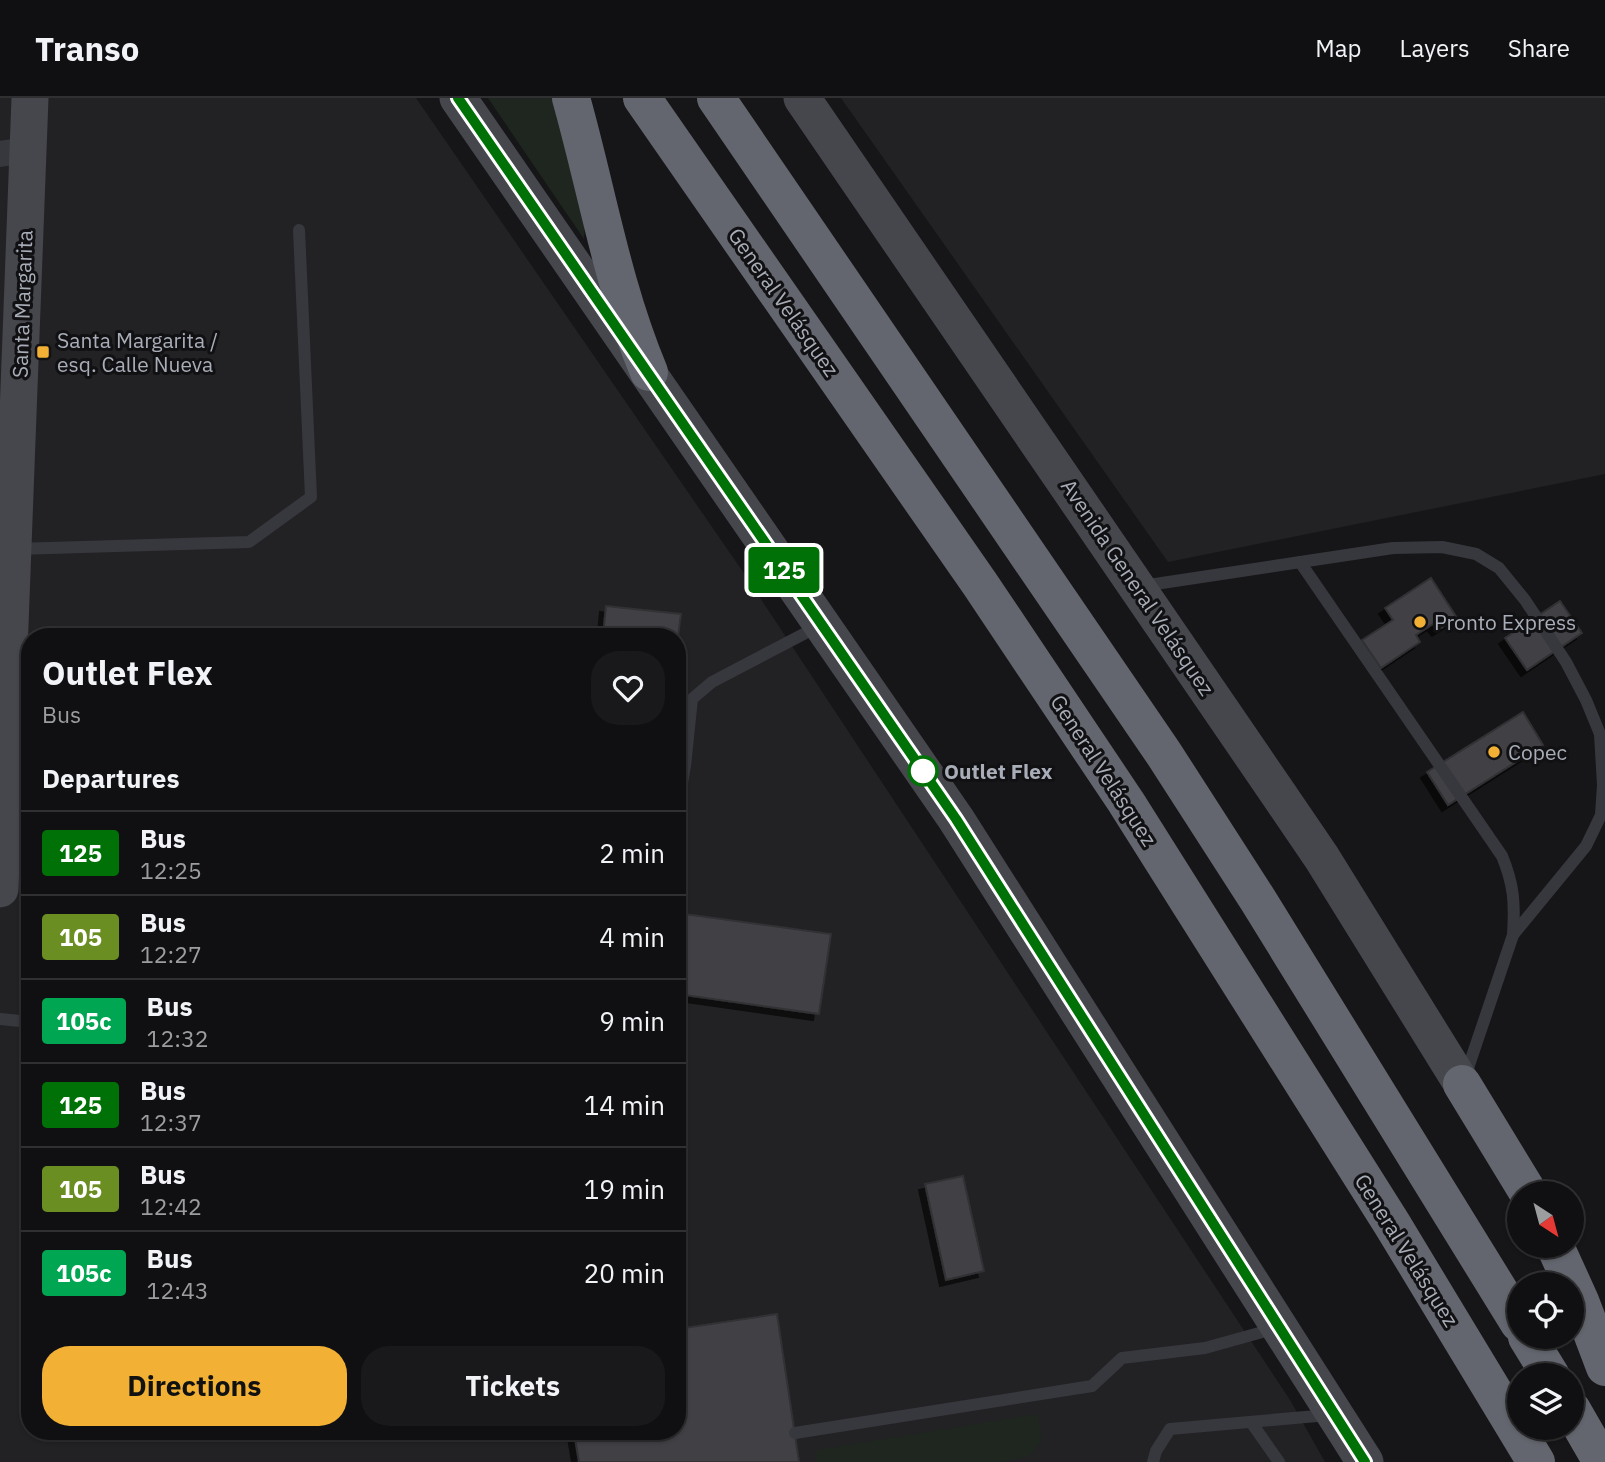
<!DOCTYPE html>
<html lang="en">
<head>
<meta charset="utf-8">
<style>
  body { margin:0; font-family:"IBM Plex Sans",sans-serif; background:#19191b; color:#f1f3f6; height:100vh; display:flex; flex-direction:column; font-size:26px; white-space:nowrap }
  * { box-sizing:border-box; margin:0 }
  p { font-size:23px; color:#9c9d9f }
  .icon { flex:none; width:38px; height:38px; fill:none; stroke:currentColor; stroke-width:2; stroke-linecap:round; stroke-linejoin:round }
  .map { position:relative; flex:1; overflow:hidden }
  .details { position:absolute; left:21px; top:530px; width:665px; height:812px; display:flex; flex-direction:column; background:#101012; border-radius:28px; box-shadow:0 2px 5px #0004,0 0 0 2px #303032 }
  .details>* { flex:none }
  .badge { padding:0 14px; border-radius:5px; font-size:24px; line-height:46px }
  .needle { width:46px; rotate:144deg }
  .buttons { position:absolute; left:1507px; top:1083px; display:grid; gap:14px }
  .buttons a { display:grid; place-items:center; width:77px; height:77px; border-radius:50%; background:#101012; box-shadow:0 2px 5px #0004,0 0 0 2px #303032; font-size:35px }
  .map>.badge { position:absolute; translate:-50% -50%; box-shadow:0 0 0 4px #fff }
  h2 { padding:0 21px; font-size:26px; line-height:63px }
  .round { display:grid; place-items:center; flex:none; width:74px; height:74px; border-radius:28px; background:#19191b }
  .summary { display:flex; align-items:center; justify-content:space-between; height:119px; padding:0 21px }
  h1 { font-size:33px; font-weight:700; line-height:52px }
  .primary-button { display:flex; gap:14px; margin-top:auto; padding:14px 21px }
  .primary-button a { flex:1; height:80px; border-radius:28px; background:#f2b134; color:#111; font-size:28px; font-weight:700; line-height:80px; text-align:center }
  .primary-button a+a { background:#19191b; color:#f1f3f6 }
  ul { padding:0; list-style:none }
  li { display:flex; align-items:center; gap:21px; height:84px; padding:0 21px; border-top:2px solid #303032 }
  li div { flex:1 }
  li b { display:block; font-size:26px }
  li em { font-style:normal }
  li .badge { min-width:77px; font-weight:700; text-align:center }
  header { display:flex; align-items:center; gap:42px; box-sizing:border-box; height:98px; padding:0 35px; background:#101012; border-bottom:2px solid #303032 }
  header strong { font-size:33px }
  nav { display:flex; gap:38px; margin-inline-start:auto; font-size:24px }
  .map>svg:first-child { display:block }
  .built { fill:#222225; fill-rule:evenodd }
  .green { fill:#1e261f }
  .building { fill:#404145; stroke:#303034; stroke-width:2; filter:url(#shadow) }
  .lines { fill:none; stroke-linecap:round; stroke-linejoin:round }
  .lane { stroke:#37383d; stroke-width:12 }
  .street { stroke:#37383d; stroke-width:26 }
  .secondary { stroke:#45474d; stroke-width:37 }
  .highway { stroke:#63666e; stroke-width:38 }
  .line-casing { stroke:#fff; stroke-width:16 }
  .line { stroke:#007106; stroke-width:10 }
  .poi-dot { fill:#f2b134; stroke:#111113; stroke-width:2.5 }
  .stop-dot { fill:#fff; stroke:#007106; stroke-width:3.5 }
  .labels { text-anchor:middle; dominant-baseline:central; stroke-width:6; stroke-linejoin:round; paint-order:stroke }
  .street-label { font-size:21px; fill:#a8adb8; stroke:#111113 }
  .poi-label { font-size:21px; fill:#a8adb8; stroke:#111113; text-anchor:start }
  .stop-label { font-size:21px; font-weight:bold; fill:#a8adb8; stroke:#111113; text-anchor:start }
</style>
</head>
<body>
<header>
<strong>Transo</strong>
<nav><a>Map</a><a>Layers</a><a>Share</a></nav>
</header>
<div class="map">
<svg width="1605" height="1364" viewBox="0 0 1605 1364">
  <defs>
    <filter id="shadow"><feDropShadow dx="-6" dy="6" stdDeviation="0" flood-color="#0009"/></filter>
  </defs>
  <rect width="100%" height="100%" fill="#161618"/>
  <g class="built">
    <path d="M0,0H416L741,471L1290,1302L1325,1364H0ZM30,539H677V1334H30Z"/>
    <path d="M841,0H1605V376L1168,464Z"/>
  </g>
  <g class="green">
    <path d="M488,0H554L586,112L584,141Z"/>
    <path d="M1038,1316L1042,1343L1030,1358L1001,1364H816L815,1352Z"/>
  </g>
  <g class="building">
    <path d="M1431,480L1457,520L1438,532L1433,526L1416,537L1420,544L1381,570L1362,542L1393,522L1385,510Z"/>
    <path d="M1560,503L1582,535L1527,572L1505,540Z"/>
    <path d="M606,508L681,516L677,546V539H603Z"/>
    <path d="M1523,614L1543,647L1448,707L1427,674Z"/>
    <path d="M677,815L831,836L819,916L677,896Z"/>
    <path d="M963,1078L984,1173L946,1182L925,1086Z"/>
    <path d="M777,1216L799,1364H579L574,1334H677V1231Z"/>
  </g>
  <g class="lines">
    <g class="lane">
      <path d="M16,451L249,444L311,399L299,132"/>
      <path d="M1300,464L1502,758C1514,787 1515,805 1513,837"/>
      <path d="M1142,488L1393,450L1442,449L1476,456L1499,470L1525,502L1566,564L1586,602L1600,636L1603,687L1601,717L1586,748L1513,837L1465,979"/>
      <path d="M677,713L685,668L692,601L712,584L819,528"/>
      <path d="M0,921L30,924"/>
      <path d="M1251,1324L1279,1364"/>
      <path d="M795,1335L1092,1288L1122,1260L1205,1250L1277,1230"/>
      <path d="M1153,1364L1156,1353L1170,1331L1328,1317"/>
    </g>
    <path class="street" d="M0,56L28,52"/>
    <g class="secondary">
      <path d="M458,0L956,721L1365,1364"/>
      <path d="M802,0L1275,691L1322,760L1462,986"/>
      <path d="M0,791L30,0"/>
    </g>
    <g class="highway">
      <path d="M571,0C597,92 612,186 649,274"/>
      <path d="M642,0L980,486L1126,704L1392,1126L1536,1364"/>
      <path d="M716,0L1164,656L1258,802L1519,1225"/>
      <path d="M1462,986L1529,1096"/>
      <path d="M1555,1148L1580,1203L1605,1269"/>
      <path d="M1527,1239L1551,1278"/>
      <path d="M1572,1312L1602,1364"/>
    </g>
  </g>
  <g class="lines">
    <defs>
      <path id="line" d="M458,0L956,721L1365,1364"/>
    </defs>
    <use href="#line" class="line-casing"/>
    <use href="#line" class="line"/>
  </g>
  <g class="poi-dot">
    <rect x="36" y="247" width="14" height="14" rx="3.5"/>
    <circle cx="1420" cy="524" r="7"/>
    <circle cx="1494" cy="654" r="7"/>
  </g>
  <circle class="stop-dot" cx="923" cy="673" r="14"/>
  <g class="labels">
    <g class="street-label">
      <text transform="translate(784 204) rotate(55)">General Velásquez</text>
      <text transform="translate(22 206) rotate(-88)">Santa Margarita</text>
      <text transform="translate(1138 489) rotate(56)">Avenida General Velásquez</text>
      <text transform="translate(1104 672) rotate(57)">General Velásquez</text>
      <text transform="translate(1407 1152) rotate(58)">General Velásquez</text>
    </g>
    <g class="poi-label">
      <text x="57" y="242">Santa Margarita /<tspan x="57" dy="24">esq. Calle Nueva</tspan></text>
      <text x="1434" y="524">Pronto Express</text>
      <text x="1508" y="654">Copec</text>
    </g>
    <g class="stop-label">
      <text x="944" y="673">Outlet Flex</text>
    </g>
  </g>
</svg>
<div class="buttons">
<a><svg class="needle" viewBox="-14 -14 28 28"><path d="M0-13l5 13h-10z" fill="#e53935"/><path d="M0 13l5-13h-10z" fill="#9c9d9f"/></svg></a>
<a><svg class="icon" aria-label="locate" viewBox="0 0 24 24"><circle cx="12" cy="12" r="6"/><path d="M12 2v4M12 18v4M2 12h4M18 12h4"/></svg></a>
<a><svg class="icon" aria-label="layers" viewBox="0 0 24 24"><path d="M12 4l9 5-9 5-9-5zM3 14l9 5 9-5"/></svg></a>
</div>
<b class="badge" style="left:784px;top:472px;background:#007106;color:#fff">125</b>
<section class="details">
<div class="summary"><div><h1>Outlet Flex</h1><p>Bus</p></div><a class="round"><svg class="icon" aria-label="heart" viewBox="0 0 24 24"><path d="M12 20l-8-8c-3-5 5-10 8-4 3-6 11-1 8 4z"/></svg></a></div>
<h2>Departures</h2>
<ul>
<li><span class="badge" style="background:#007106;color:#fff">125</span><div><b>Bus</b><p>12:25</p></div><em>2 min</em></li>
<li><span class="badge" style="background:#6b8e23;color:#fff">105</span><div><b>Bus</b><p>12:27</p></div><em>4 min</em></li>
<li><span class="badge" style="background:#00a651;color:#fff">105c</span><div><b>Bus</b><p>12:32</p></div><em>9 min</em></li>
<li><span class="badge" style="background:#007106;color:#fff">125</span><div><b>Bus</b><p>12:37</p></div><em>14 min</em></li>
<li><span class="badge" style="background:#6b8e23;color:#fff">105</span><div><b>Bus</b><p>12:42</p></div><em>19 min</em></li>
<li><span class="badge" style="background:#00a651;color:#fff">105c</span><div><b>Bus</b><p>12:43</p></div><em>20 min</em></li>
</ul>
<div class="primary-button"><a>Directions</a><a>Tickets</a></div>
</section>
</div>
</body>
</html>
